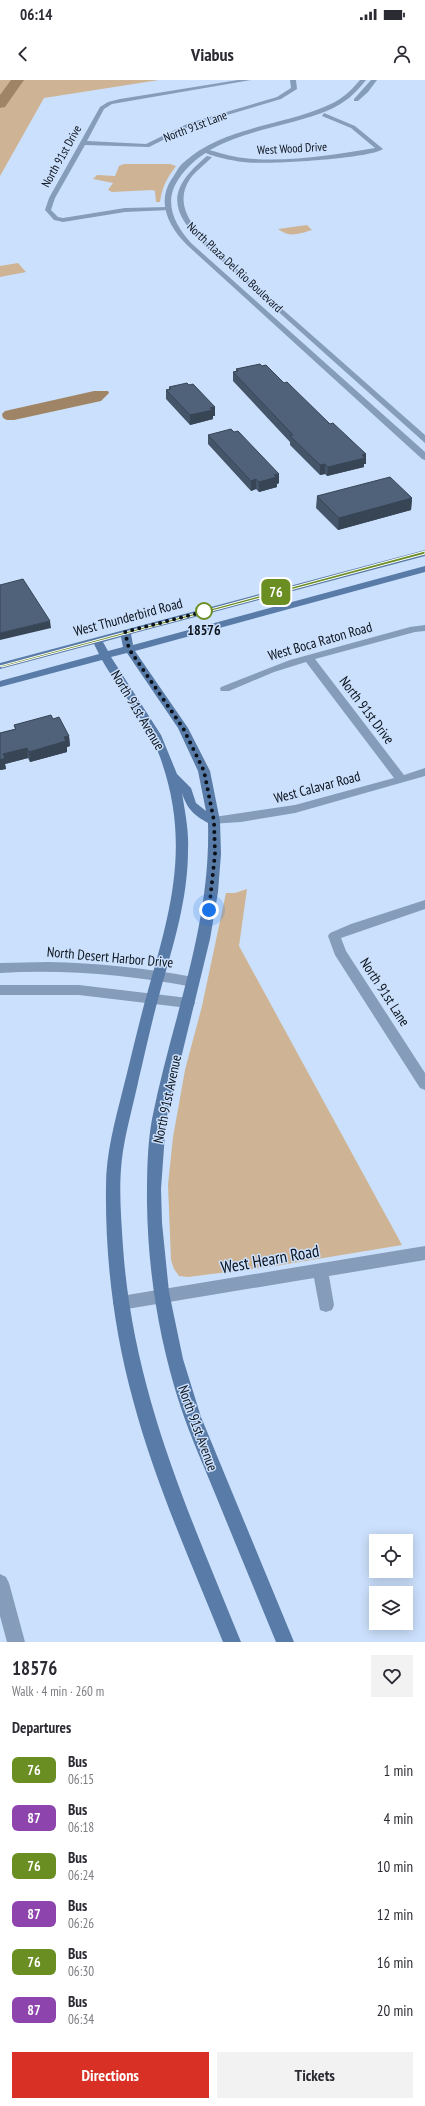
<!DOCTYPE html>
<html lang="en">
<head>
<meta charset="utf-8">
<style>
  body { margin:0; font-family:"PT Sans Narrow",sans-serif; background:#f2f2f3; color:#2b2b33; height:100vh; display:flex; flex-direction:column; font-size:15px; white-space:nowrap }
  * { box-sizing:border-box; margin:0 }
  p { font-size:13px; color:#7c7c81 }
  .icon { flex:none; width:22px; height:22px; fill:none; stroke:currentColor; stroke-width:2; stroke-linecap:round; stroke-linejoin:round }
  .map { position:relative; height:1562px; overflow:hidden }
  .details { display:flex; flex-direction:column; background:#fff; flex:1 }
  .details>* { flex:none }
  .badge { padding:0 8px; border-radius:6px; font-size:14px; line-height:26px }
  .buttons { position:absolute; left:369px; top:1454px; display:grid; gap:8px }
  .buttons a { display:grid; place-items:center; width:44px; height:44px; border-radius:0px; background:#fff; box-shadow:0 2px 10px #0003; font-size:20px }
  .you { position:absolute; width:20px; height:20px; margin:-10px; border:3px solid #fff; border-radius:50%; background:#1a73e8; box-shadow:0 0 0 6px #1a73e833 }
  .map>.badge { position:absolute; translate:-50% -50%; box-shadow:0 0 0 2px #fff }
  h2 { padding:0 12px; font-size:15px; line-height:36px }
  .round { display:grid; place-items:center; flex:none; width:42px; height:42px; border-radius:0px; background:#f2f2f3 }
  .overview { display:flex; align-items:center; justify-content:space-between; height:68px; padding:0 12px }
  h1 { font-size:19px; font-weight:800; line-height:30px }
  .action { display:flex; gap:8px; margin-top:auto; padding:8px 12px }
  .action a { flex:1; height:46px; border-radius:0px; background:#d93025; color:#fff; font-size:16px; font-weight:800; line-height:46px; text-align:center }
  .action a+a { background:#f2f2f3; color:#2b2b33 }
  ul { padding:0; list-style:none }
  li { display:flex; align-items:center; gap:12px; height:48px; padding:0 12px }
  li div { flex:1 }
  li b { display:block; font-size:15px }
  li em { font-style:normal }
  li .badge { min-width:44px; font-weight:700; text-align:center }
  .status { display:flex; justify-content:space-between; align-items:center; height:28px; padding:0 20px; background:#fff; direction:ltr }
  .status svg { height:11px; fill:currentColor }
  header { display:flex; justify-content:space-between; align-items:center; height:52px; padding:0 12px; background:#fff; font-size:18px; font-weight:800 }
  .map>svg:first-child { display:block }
  .green { fill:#ceb494 }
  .water { fill:#9f8565 }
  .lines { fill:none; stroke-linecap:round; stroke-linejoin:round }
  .river { fill:#9f8565; fill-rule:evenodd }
  .minor { fill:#859cba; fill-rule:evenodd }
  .tertiary { fill:#859cba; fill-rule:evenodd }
  .secondary { fill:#597ba7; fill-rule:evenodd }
  .wall { fill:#445469 }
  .shaded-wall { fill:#374555 }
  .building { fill:#4f627a; stroke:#374555 }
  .line { fill:#6b8e23; stroke:#fff }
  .walk { stroke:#0a111a; stroke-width:4; stroke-dasharray:0 7.2 }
  .stop-dot { fill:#fff; stroke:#6b8e23; stroke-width:2 }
  .labels { text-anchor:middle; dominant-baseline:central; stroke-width:3; stroke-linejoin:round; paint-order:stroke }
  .far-street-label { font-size:12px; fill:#0a111a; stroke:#cbe0fc }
  .street-label { font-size:14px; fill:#0a111a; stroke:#cbe0fc }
  .stop-label { font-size:14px; font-weight:bold; fill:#0a111a; stroke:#cbe0fc }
  .near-street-label { font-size:17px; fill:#0a111a; stroke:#cbe0fc }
</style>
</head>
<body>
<div class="status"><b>06:14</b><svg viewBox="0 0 49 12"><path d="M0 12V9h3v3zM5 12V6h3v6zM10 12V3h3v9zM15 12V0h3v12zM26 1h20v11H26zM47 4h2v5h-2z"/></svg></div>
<header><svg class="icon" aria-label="back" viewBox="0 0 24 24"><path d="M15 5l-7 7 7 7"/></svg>Viabus<svg class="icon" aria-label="person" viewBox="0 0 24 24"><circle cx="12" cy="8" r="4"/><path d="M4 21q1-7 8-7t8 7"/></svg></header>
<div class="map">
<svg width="425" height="1562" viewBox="0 0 425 1562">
  <rect width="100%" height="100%" fill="#cbe0fc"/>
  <g class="green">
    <path d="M0,0H159L44,18L0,96Z"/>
    <path d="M124,84H170L176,86C167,98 162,107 160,122H156L155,111L152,110L112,112L108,110L113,103L93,99L97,95L115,96L119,86Z"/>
    <path d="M307,145L312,150C298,154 290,158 278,149Z"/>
    <path d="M18,183L26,192L0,197V186Z"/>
    <path d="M247,809L239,866L402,1165L275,1186L188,1197L179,1196L174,1189L171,1180L168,1105L173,1057L185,990L202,926L226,813H235Z"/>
  </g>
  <path class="water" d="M94,311H108L109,313L101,321L14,340H7L3,338L2,334L5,331Z"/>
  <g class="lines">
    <path class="river" d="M11,0H24L5,27L0,28V15Z"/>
    <g class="minor">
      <path d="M238,0H251L112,24L104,29L87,61L146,64L189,43L277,17L291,8L290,0H296L297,9L281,19L193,45L149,67L85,65L55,118L51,130L58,137L63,138L125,128L168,127L170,128V130L125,132L63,142L54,140L45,130L49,118L100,27L108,22L120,19Z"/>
      <path d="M324,33L355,46L383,69C369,79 263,85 243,82C234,81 209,76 202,71L205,69C218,72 231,77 244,78C284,83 335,75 375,68L351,48L322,36Z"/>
      <path d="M425,545V551L415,552L315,579L404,695L425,688V696L295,733L241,742L210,744L208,741L214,737L295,725L394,698L306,582L274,592L229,611H221L220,609L221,607L290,580L410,547Z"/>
      <path d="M425,820V829L341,858L346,871L425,993V1010L420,1008L335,875L328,856L330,853L351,844Z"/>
      <path d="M425,1166V1180L329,1196L334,1225L332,1230L326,1232L320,1230L314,1198L121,1230L115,1228L113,1223L115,1218L121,1216Z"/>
      <path d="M0,1494L6,1497L9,1503L25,1562H7L0,1536Z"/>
    </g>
    <g class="tertiary">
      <path d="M360,0H366C355,14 345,23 329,30C279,51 210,51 178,100C163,123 175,145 191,163L425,372V380L422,379L187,165C170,148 156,124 171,100C175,95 178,87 183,83C221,48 279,46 324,27C340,21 350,12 360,0Z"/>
      <path d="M371,0H377L368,12L358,21H354V19Z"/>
      <path d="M207,76L212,77C205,85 196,90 190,99C173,124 193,147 210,165L425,355V363L206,167C169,131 166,110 207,76Z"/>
      <path d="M48,882C97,883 145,888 193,897L198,898L199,902L198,906L193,907C129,895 65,889 0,893V883Z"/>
      <path d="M0,905H79L188,918L193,919L195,923L193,927L188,928L79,915H0Z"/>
    </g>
    <path class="secondary" d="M425,470V476L131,554L133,565L425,486V492L135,571L188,648L210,691L220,741L221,774L218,812L210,859L166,1040L161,1109L162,1143L169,1212L183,1279L201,1337L294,1562H276C256,1513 236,1465 216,1416C204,1386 190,1356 180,1325C159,1260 148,1192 147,1124C147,1096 147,1066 152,1039C172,938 211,848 208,743C194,735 187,729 182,713C185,732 189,751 188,770C188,819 173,866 160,912C152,940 146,969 139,998C134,1022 127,1046 123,1071C118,1103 121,1135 123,1167C133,1311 188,1431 241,1562H223C191,1482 155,1403 133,1320C114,1251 105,1178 106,1106C106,1073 115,1041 123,1009C131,978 138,946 147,914C171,830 191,763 160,677C147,641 121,613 102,580L0,607V601L99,574L94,564L0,589V583ZM121,557L123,567L108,571L103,562ZM127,573L178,648L198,691L206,731L196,723L191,708L177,694L161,655L111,577Z"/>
  </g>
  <g class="wall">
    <path d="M262,286L284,303L330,344L366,374V384H364V387L327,396L325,394L320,395L290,365V362L233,301V292H236V289Z"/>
    <path d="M169,307L215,327V336H213V339L190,345L166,319V310L169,309Z"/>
    <path d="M208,355L279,403L277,404V407L259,412L256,409L251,411L208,364Z"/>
    <path d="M317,416L412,418L411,430L338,450L316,428Z"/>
    <path d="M53,639L69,656L70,666L67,667V672L30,682L28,678L5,684L6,689L0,690V653L15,649L14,645Z"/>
  </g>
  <g class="shaded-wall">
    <path d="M215,327V336H213V339L190,345V335Z"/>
    <path d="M366,374V384H364V387L327,396L328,387Z"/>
    <path d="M325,384V394L320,395V385Z"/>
    <path d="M279,394V403L277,404V407L259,412V402L274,395Z"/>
    <path d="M256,399V409L251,411V401Z"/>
    <path d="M412,418L411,430L338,450L339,438Z"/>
    <path d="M50,541L51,548L0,560V553Z"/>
    <path d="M69,656L70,666L67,667V672L30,682L29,672L64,657Z"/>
    <path d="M27,668L28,678L5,684L6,689L0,690V680L3,674Z"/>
  </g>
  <g class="building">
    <path d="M260,284L262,286L266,285L284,303L287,302L330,344L333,343L366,374L362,375L365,378L328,387L325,384L320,385L290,356L293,355L233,292L238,291L236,289Z"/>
    <path d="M187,303L189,305L193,304L215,327L210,328L213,330L190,335L166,310L171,309L169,307Z"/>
    <path d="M231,349L234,352L238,351L279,394L274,395L277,397L259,402L256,399L251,401L208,355Z"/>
    <path d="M390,397L412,418L339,438L317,416Z"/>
    <path d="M23,499L50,541L0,553V505Z"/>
    <path d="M51,635L53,639L59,637L69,656L64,657L66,661L29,672L27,668L3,674L5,678L0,680V653L16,649L14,645Z"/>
  </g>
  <path class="line" d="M425,471V474L2,587L0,586Z"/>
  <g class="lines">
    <path class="walk" d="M204,531L210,530L125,552L129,569L183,648L204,691L214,741L215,774L209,830"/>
  </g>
  <circle class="stop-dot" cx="204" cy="531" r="8"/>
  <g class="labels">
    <g class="far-street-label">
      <text transform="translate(195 46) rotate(-21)">North 91st Lane</text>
      <text transform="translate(292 68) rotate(-3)">West Wood Drive</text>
      <text transform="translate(61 76) rotate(-61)">North 91st Drive</text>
      <text transform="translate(235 187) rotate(43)">North Plaza Del Rio Boulevard</text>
    </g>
    <g class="street-label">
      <text transform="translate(128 537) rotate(-15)">West Thunderbird Road</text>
      <text transform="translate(320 561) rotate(-16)">West Boca Raton Road</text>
      <text transform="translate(138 630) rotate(59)">North 91st Avenue</text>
      <text transform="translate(367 630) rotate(53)">North 91st Drive</text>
      <text transform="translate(317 707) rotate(-15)">West Calavar Road</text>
      <text transform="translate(110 877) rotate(5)">North Desert Harbor Drive</text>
      <text transform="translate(385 912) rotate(57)">North 91st Lane</text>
      <text transform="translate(167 1019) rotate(-78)">North 91st Avenue</text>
      <text transform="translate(198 1348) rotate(70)">North 91st Avenue</text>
    </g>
    <g class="stop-label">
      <text x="204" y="550">18576</text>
    </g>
    <g class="near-street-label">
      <text transform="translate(270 1179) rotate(-10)">West Hearn Road</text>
    </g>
  </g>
</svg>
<div class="buttons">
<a><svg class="icon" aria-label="locate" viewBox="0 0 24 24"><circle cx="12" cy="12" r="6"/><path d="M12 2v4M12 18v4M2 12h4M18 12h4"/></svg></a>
<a><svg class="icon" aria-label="layers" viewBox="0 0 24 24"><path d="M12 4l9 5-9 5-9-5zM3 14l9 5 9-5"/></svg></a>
</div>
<div class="you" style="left:209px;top:830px"></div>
<b class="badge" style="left:276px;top:512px;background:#6b8e23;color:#fff">76</b>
</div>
<section class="details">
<div class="overview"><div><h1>18576</h1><p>Walk · 4 min · 260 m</p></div><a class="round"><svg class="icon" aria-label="heart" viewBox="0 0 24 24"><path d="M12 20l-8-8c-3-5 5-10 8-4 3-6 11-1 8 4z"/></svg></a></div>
<h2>Departures</h2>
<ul>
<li><span class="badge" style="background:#6b8e23;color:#fff">76</span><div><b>Bus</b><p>06:15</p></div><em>1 min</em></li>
<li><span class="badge" style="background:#8e44ad;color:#fff">87</span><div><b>Bus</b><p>06:18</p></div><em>4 min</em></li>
<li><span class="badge" style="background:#6b8e23;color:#fff">76</span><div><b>Bus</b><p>06:24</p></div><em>10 min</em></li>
<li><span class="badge" style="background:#8e44ad;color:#fff">87</span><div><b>Bus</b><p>06:26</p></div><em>12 min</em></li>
<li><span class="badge" style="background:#6b8e23;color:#fff">76</span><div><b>Bus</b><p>06:30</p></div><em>16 min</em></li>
<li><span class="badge" style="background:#8e44ad;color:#fff">87</span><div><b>Bus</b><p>06:34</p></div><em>20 min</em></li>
</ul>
<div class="action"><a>Directions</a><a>Tickets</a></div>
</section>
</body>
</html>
